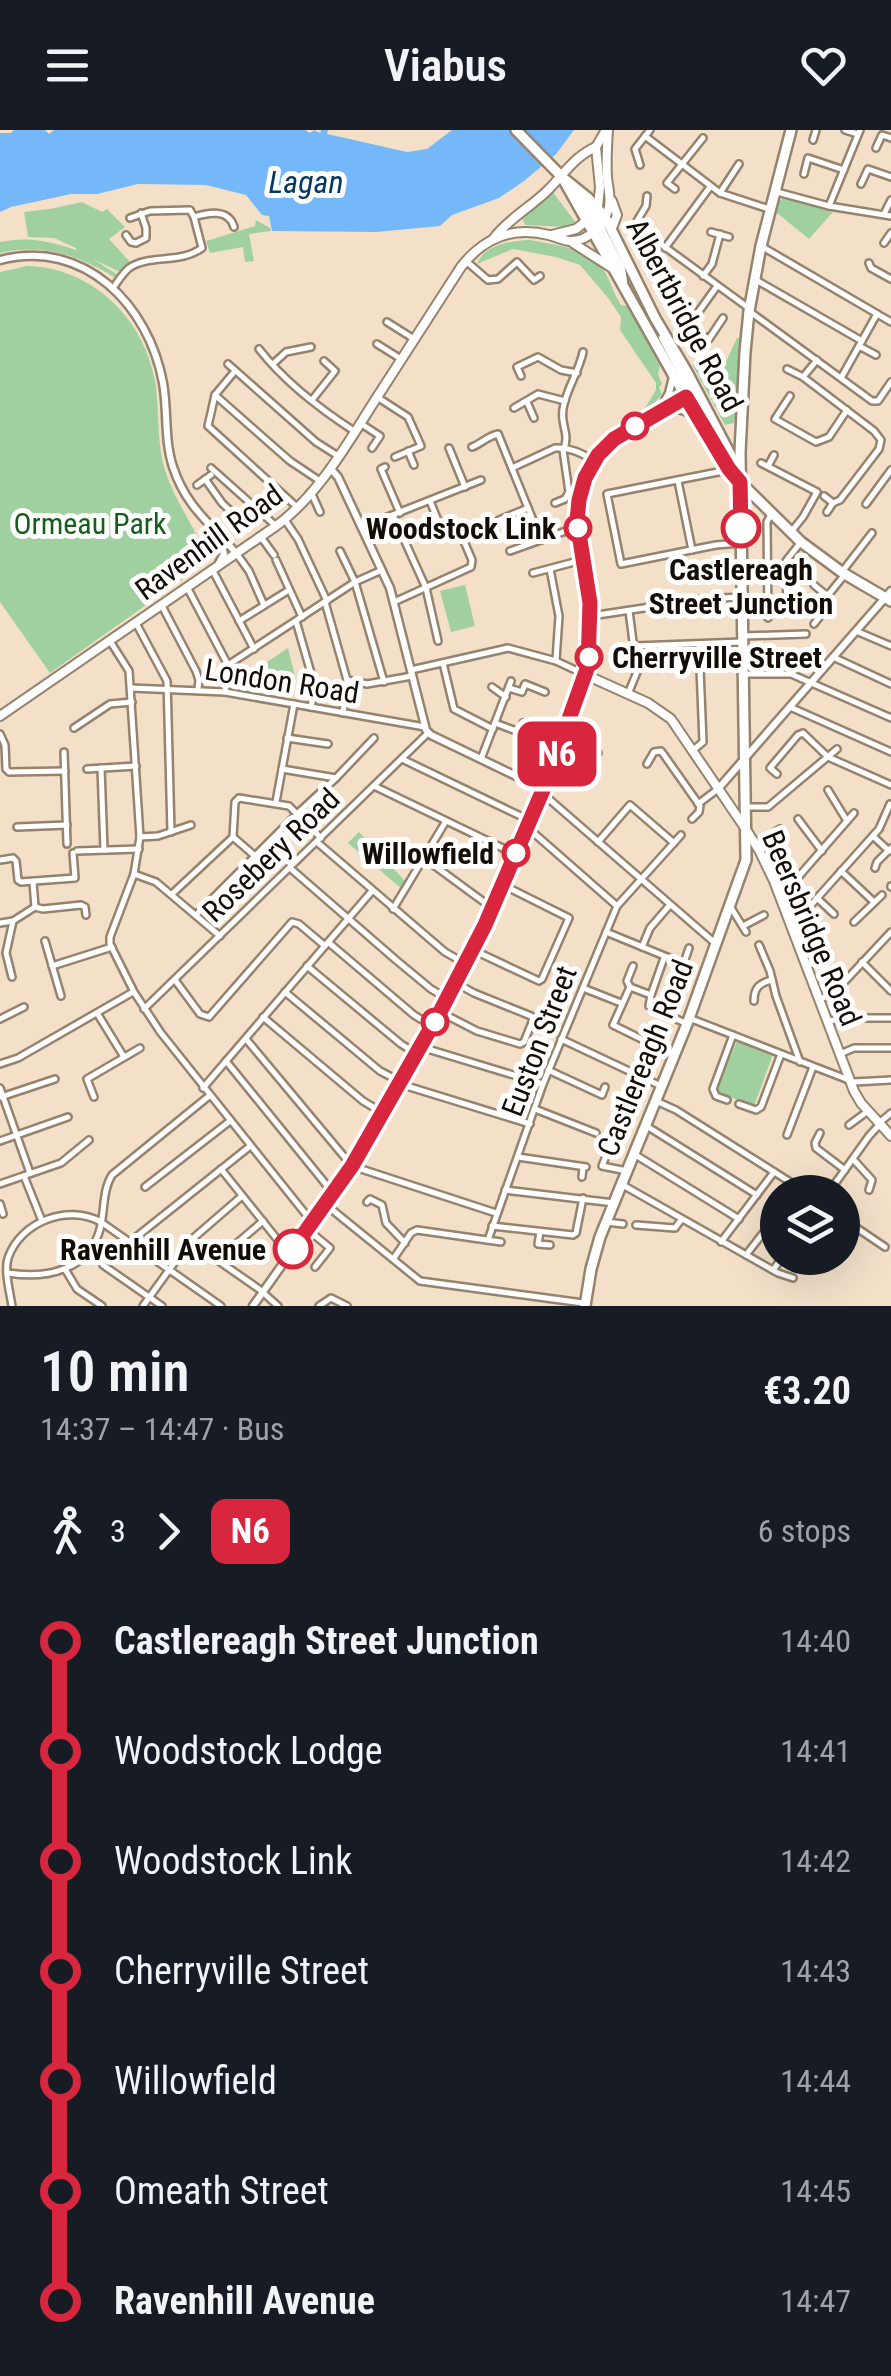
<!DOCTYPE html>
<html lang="en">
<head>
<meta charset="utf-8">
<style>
  body { margin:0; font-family:"Roboto Condensed",sans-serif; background:#242831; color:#f1f3f6; height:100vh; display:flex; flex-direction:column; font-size:38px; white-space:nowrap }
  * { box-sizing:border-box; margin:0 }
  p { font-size:32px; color:#9ea1a6 }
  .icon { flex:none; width:55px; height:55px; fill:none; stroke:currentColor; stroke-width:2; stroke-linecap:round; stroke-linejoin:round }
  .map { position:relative; height:1176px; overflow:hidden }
  .sheet { display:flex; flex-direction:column; background:#171b24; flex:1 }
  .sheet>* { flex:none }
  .badge { padding:0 20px; border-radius:15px; font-size:35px; line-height:65px }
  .tools { position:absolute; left:760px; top:1045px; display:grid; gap:20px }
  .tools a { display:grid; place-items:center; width:100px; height:100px; border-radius:50%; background:#171b24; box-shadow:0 10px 40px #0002; font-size:50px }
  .map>.badge { position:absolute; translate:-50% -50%; box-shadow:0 0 0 5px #fff }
  .legs { display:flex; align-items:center; gap:15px; height:110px; padding:0 40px; font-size:32px }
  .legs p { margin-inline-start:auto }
  .headline { display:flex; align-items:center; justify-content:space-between; height:170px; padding:0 40px }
  h1 { font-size:55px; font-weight:600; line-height:75px }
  ul { padding:0 40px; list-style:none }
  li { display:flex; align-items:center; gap:35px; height:110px; font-size:38px }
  li i { display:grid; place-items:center; width:15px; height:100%; margin:0 12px; background:currentColor }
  li i::after { content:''; width:25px; height:25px; margin:-12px; border:8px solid; border-radius:50%; background:#171b24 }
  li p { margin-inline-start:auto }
  li:first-child i { background:linear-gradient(#0000 50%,currentColor 0) }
  li:last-child i { background:linear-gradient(currentColor 50%,#0000 0) }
  header { display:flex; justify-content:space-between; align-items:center; height:130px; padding:0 40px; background:#171b24; font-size:45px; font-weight:600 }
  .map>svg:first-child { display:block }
  .green { fill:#a0d0a0 }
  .water { fill:#75b8fa }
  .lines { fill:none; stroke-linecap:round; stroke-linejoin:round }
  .minor-casing { stroke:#95836e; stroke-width:10 }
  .tertiary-casing { stroke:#95836e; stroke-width:11 }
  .secondary-casing { stroke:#95836e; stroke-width:12 }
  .primary-casing { stroke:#95836e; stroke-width:14 }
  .minor { stroke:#fff; stroke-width:5 }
  .tertiary { stroke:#fff; stroke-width:6 }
  .secondary { stroke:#fff; stroke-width:8 }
  .primary { stroke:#fff; stroke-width:9 }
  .line-1-casing { stroke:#fff; stroke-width:22 }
  .line-1 { stroke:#d7263d; stroke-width:15 }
  .stop-1-dot { fill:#fff; stroke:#d7263d; stroke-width:5 }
  .labels { text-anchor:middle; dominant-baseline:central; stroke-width:10; stroke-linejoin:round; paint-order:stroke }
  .street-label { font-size:30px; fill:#140d06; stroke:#fff }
  .park-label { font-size:30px; fill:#165d1e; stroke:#fff }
  .stop-label { font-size:30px; font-weight:bold; fill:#140d06; stroke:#fff; text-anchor:end }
  .water-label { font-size:32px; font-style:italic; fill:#033861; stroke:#fff }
</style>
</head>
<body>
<header><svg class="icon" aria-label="menu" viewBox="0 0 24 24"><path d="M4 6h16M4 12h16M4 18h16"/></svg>Viabus<svg class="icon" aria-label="heart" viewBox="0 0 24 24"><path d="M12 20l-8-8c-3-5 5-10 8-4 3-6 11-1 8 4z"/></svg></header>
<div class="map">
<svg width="891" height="1176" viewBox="0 0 891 1176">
  <rect width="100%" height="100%" fill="#f4e0c9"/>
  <g class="green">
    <path d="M552,61L576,93L567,97L525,95L522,88Z"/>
    <path d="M784,68H787L833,82L809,109L777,83L779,71Z"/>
    <path d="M82,72L102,82L107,79L125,97L109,109L130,132L120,142L93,129L118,145L114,147C78,125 43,113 0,123V112C27,106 50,111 76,120V118L54,108L28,107L24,82L50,79Z"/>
    <path d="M256,90L270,98L271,101L249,104L254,131L245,132L243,117L210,123L206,111L255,96Z"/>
    <path d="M530,110C554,115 588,117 603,139C611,151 613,163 621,175L628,176L660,236L658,244L662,254L659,257L662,264L655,273L645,278L656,260V253L620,200L621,187L609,169L580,135L556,127L513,119L477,134C485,114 510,111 530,110Z"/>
    <path d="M27,136C91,137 144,188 155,251C160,281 156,314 166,343C173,365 187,386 197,406C210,404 218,409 218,424L50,543L0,472V142Z"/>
    <path d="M737,208H740L735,289L734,293L725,295L692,234L717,242L724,236Z"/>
    <path d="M465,455L475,496L451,502L440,461Z"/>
    <path d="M288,518L296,550L252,542Z"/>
    <path d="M359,702L406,752L402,759L348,713Z"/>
    <path d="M737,911L771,924L772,927L754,976L716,962Z"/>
  </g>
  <path class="water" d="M14,0H45L49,4L54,0H305L310,3L314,0L320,3L321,0H334H328L327,4L407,22L427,19L452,0H574L556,24L524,51L499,68L452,85L440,96L376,102L272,101L269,86L262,85L246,65L206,55L138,54L97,64H71L11,77L0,82V3H11Z"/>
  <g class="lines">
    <defs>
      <g id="minor">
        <path d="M845,0L858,4"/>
        <path d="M645,6L720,63L769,79"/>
        <path d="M813,10L816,0"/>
        <path d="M876,18L882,5L891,8"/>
        <path d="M640,35L635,19L650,0"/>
        <path d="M804,44L808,28L844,40"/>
        <path d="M861,54L868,39L891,47"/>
        <path d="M675,59L667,53L703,8"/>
        <path d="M777,62L829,76L891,86"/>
        <path d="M720,63L739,34"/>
        <path d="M647,66L646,76L637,91L639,98L750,179"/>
        <path d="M829,76L860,0"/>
        <path d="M884,84L891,70"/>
        <path d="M194,87C209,82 229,79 234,97"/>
        <path d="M711,102L729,107"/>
        <path d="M126,105L131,112L136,113L146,108V98L141,83"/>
        <path d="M884,113L891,103"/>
        <path d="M761,116L891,192"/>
        <path d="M665,118L710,57"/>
        <path d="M466,131L488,150L498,149L517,132L534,150L540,146"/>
        <path d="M869,133L871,138L891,149"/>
        <path d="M703,146L712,134L720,104"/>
        <path d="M668,148L691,187L695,202L709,209L723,188"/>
        <path d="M756,150L862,211"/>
        <path d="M113,158C118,151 123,143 129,138C149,124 180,134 202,118L194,87L190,80L150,81L130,88"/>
        <path d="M749,181L872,271H878L891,252"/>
        <path d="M691,187L697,184L717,156"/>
        <path d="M387,192L414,209"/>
        <path d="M377,214L401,229"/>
        <path d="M859,216L876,225"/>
        <path d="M259,219C284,251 320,279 354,301"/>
        <path d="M274,233L286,222L311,217"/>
        <path d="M228,234L316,312L338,326"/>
        <path d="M787,239L803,247L874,301L881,310L879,319L840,370L833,373L824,366"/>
        <path d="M235,241L215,265L208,296L298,378"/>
        <path d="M521,246L517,237L538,227L561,240L577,243"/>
        <path d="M803,247L817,230"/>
        <path d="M841,248L877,184"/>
        <path d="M215,265L290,331L320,351"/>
        <path d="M790,266L775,289L816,312L829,307L847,280"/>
        <path d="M377,267L408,287L421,316L395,327"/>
        <path d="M312,270L335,241L324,231"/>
        <path d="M527,272L534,288"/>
        <path d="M514,278L538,264L565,271"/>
        <path d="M360,293L380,306L372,318"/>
        <path d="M472,317C482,313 488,306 498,304L541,410"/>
        <path d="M449,318L465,357"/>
        <path d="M408,321L414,335"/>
        <path d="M761,333L817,362L803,387L791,402"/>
        <path d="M768,336L774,325"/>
        <path d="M385,337L381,339L400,383"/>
        <path d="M211,338L276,396"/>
        <path d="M512,338L555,318C570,317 581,323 595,331"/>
        <path d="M728,340L607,364L621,434L716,415L741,413"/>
        <path d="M205,349L222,373L241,391L248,390L259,381"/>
        <path d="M678,351L692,420"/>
        <path d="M197,355L211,345"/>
        <path d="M311,362L320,382"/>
        <path d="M430,371L443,403"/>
        <path d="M555,373L565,369L569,362L563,320C571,305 560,295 563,279C566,259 579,242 583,222"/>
        <path d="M866,374L891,340"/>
        <path d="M827,382L833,373"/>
        <path d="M393,385L426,458L438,511"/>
        <path d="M285,390L298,409L327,471"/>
        <path d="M499,390L528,378"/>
        <path d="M362,397L481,350"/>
        <path d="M461,404L489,392"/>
        <path d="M261,407L274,425"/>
        <path d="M340,421L355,452L384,552"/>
        <path d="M510,421L577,397"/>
        <path d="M236,423L249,441L264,475"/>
        <path d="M276,430L302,487"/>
        <path d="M212,439L254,519"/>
        <path d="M550,439L559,486L556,530"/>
        <path d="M533,443L582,430"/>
        <path d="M814,455L825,464H829L842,448L845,438L872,403"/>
        <path d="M187,457L228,535L225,562"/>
        <path d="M787,471L802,472L821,485L814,494"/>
        <path d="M325,472L347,550L343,583"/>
        <path d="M394,472L471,437L472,430L460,402"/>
        <path d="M162,476L196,541L199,550L198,559"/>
        <path d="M787,482L786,431L801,412"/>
        <path d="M591,486L703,469L741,467"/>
        <path d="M768,488L767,392L771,384"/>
        <path d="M239,491L289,460"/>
        <path d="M296,491L315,557L311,577"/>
        <path d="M136,493L167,551L171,702"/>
        <path d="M856,501L891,516"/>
        <path d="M744,506L806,504"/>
        <path d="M110,511L129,541L140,707L134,744L110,807V814L134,862L161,903L312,1092"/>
        <path d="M635,516L742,512"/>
        <path d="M833,527L891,554"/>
        <path d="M443,533L454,579L493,599"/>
        <path d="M228,535L355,452L382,440"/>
        <path d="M411,540L508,518L556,531L586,545"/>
        <path d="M743,544H791L891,588"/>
        <path d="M347,550L367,554L412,546"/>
        <path d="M492,557L506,567"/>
        <path d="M131,558L225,562L425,597"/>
        <path d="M509,558L522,562L525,554L545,562"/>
        <path d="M628,564L637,542L629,481"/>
        <path d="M790,577L891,622"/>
        <path d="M495,593L519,602L523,593"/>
        <path d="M74,598L110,574L132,572"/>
        <path d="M0,604L5,615L6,639L9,642L65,641"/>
        <path d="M287,608L328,614"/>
        <path d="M562,609L598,623"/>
        <path d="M692,621L703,612L699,514"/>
        <path d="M64,622L67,714"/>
        <path d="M402,629L531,691"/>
        <path d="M481,629L511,551"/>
        <path d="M647,634L654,622L661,621L664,625L700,676L699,682L692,689"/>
        <path d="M101,638L104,720"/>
        <path d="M87,639L136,636"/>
        <path d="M282,639L336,648"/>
        <path d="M777,644L770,638L798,605L803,603L828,627L891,655"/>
        <path d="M374,656L515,724"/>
        <path d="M828,660L847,691"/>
        <path d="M542,663L716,814"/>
        <path d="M276,672L294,574"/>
        <path d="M698,674L718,659"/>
        <path d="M746,677H768L837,619"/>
        <path d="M298,683L336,648L374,608"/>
        <path d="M798,689L822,721"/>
        <path d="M17,697L67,695"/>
        <path d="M528,698L617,776"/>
        <path d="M873,706L889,721"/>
        <path d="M140,707L158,706L191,695"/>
        <path d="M233,707L255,726"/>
        <path d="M598,712L630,675L674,713"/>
        <path d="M318,713L445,822L466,834"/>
        <path d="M756,715L780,699"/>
        <path d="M77,721L139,719"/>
        <path d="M424,728L492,778"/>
        <path d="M0,730L13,728L16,731L18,750L21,752L75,748L73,723"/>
        <path d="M290,738L396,830L431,859L448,869"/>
        <path d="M875,738L877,732L891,718"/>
        <path d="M841,741L874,772"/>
        <path d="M134,744L156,752L220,806"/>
        <path d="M33,752L35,777"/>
        <path d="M891,756V757"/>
        <path d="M172,764L233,707L235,672L239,668L289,676L321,708"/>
        <path d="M780,768L854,683"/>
        <path d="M817,768L834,784"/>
        <path d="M730,776L746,802"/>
        <path d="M393,779L446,691"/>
        <path d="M196,785L294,687"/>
        <path d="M789,790L802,785L879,699L890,674"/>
        <path d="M854,792L882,765"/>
        <path d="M0,793L13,791L35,777L43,779L81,775L85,777L86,785"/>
        <path d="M743,796L764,785"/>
        <path d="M606,802L684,834"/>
        <path d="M45,811L61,866"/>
        <path d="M328,812L414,885L432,896"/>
        <path d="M759,815L770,841L776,866L800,932"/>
        <path d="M642,817L650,798L669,776"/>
        <path d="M473,820L539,851L542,849L569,788L503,755"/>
        <path d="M664,828L651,865L649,876L687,894"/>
        <path d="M862,832L891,861"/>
        <path d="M52,836L112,817"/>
        <path d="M307,836L401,914L417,924"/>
        <path d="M807,836L826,828"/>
        <path d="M12,847L6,823L13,791"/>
        <path d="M175,850L200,884L209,887L292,792L299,794L325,816"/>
        <path d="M630,857L627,851L633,836"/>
        <path d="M583,858L621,873"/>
        <path d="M285,862L380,941L401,952"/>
        <path d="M674,862L689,818"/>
        <path d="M651,865L630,857L613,895L674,925"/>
        <path d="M820,869L833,864L891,802"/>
        <path d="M754,871C754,858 759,853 772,850"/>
        <path d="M144,879L428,603"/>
        <path d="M440,882L477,901L520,914L524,912L533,890L531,886L474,863L456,853"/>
        <path d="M97,883L124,927"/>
        <path d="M263,887L363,971L383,983"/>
        <path d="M689,888L854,952L891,950"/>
        <path d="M0,889L24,877"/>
        <path d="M829,891L844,888H891"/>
        <path d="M246,909L352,1036L496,1083"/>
        <path d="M561,909L661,956"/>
        <path d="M421,917L543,954"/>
        <path d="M840,924L854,918H891"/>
        <path d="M226,931L333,1063"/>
        <path d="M0,934L18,928L133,862"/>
        <path d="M548,940L602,965L605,957"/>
        <path d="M400,954L530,994"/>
        <path d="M0,958L30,1043"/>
        <path d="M203,958L372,761"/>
        <path d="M1,967L55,949"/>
        <path d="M94,967L87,949L140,918"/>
        <path d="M727,970L716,966L713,959L733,905"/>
        <path d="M656,971L676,980L806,1062"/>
        <path d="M739,974L756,980L761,977L781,924"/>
        <path d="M535,979L596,1003"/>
        <path d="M879,993L891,983"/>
        <path d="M645,995L757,1065"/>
        <path d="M849,995L868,981"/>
        <path d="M820,1003L815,1013L816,1018L845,1040"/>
        <path d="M787,1005L813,937"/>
        <path d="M0,1011L68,987"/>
        <path d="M634,1024L739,1089"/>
        <path d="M606,1026L602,1036L627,1041"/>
        <path d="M518,1027L586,1037"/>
        <path d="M853,1029L872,1050L869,1060"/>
        <path d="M221,1039L289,1124"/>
        <path d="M24,1046L42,1091"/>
        <path d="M582,1047L583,1037"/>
        <path d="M0,1054L61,1033L89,1010"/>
        <path d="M621,1054L778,1143L793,1148"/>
        <path d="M145,1057L230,991"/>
        <path d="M505,1060L614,1073"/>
        <path d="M829,1062L869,1006L880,994"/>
        <path d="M367,1072L370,1069L382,1075L386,1093L405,1113"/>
        <path d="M0,1074L3,1084"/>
        <path d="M325,1074L420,1151L583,1173"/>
        <path d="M842,1088L885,1117"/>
        <path d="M606,1092L623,1094"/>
        <path d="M636,1095L675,1098L681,1090"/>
        <path d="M492,1096L573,1105L576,1103L583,1068"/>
        <path d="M307,1099L330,1118L315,1137"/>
        <path d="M540,1102L538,1114L550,1115"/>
        <path d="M488,1110L543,954L617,776L681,705"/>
        <path d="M190,1111L259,1159L278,1176"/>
        <path d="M130,1112L249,1017"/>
        <path d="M721,1112L774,1042"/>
        <path d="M746,1125L778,1084"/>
        <path d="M394,1128L411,1103L417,1100L501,1112"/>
        <path d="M217,1130L263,1091"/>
        <path d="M103,1135L162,1176"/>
        <path d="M65,1139L77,1159L102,1176"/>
        <path d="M773,1140L782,1128"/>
        <path d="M8,1143C45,1149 89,1141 100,1099C105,1081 102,1061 112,1045L209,966"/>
        <path d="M12,1176C10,1162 4,1142 8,1128C21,1091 68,1074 101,1092L221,1176"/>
        <path d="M143,1176L190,1111L242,1066"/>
        <path d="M319,1176L331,1168L347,1176"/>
      </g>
      <g id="tertiary">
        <path d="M0,130C85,108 149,176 163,253C168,281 164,310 173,337C186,377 211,394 236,423"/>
        <path d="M662,208L687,255L688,262L686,267"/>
        <path d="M670,278L682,280L696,286"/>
        <path d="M659,282L669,263L673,247"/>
        <path d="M330,338L338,347L390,458L426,600L431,605L543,659"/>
        <path d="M219,433L224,424L220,408"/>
        <path d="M718,659L891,461"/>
        <path d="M253,1176L352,1036L383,983L473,820L531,691L588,535L590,473L577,391L581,358L589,339L604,318L624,302L686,267H700"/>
      </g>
      <g id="secondary">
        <path d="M606,0L596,17L600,57L597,86L602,101L621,138L623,151"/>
        <path d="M574,58L593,86L594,93"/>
        <path d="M612,98L617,85L612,71"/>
        <path d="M552,105L576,99L589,89"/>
        <path d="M494,108C509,88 531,77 548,60C564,44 575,26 596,17"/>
        <path d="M573,113L612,138"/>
        <path d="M586,545L648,573L671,589L745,698L759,720L774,751L854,961L861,973L891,1006"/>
        <path d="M0,586L276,396C317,366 345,318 372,275C402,229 431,183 461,137C483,108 513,96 549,105C557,107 563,111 571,111C589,111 605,94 609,77C611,67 608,57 607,47C606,31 607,15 608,0"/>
      </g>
      <g id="primary">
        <path d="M516,0L562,47L588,68L605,87L655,188L687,242L739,341"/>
        <path d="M562,47L697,287L736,348L801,412L843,443L891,471"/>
        <path d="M585,1176L591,1139L600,1107L687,894L746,730L740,322L745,222L749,181L761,116L791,0"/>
      </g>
    </defs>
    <use href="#minor" class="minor-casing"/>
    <use href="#tertiary" class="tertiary-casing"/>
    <use href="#secondary" class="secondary-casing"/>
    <use href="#primary" class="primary-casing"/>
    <use href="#minor" class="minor"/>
    <use href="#tertiary" class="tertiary"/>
    <use href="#secondary" class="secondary"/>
    <use href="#primary" class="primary"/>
  </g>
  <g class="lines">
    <defs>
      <path id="line-1" d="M293,1119L352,1036L440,882L485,795L546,653L588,536L590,473L577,391L579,370L585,348L598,325L614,309L686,267L729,339L740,352L741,398"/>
    </defs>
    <use href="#line-1" class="line-1-casing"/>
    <use href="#line-1" class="line-1"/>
  </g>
  <g class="stop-1-dot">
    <circle cx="635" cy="296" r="12"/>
    <circle cx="578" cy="398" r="12"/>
    <circle cx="741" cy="398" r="18"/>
    <circle cx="589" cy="527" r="12"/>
    <circle cx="516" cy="723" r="12"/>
    <circle cx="435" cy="892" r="12"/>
    <circle cx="293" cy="1119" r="18"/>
  </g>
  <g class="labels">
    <g class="street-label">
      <text transform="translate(685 185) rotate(62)">Albertbridge Road</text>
      <text transform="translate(209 412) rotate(-36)">Ravenhill Road</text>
      <text transform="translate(282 551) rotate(9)">London Road</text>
      <text transform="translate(271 725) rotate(-44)">Rosebery Road</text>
      <text transform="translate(812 798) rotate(67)">Beersbridge Road</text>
      <text transform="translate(539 911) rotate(-69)">Euston Street</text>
      <text transform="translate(645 928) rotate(-68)">Castlereagh Road</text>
    </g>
    <g class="park-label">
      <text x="90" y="393">Ormeau Park</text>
    </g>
    <g class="stop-label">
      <text x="556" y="398">Woodstock Link</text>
      <text x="741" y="439" text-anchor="middle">Castlereagh<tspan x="741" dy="34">Street Junction</tspan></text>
      <text x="612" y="527" text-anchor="start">Cherryville Street</text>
      <text x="494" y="723">Willowfield</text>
      <text x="266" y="1119">Ravenhill Avenue</text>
    </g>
    <g class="water-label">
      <text x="306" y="52">Lagan</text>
    </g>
  </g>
</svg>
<div class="tools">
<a><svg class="icon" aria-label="layers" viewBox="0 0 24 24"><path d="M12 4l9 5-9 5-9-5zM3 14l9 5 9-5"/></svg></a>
</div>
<b class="badge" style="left:557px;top:624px;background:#d7263d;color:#fff">N6</b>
</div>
<section class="sheet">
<div class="headline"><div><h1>10 min</h1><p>14:37 – 14:47 · Bus</p></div><b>€3.20</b></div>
<div class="legs"><svg class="icon" aria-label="walk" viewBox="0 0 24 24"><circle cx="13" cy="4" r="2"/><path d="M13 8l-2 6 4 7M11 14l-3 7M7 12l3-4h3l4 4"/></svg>3<svg class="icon" aria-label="forward" viewBox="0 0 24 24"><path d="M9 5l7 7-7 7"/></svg><b class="badge" style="background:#d7263d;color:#fff">N6</b><p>6 stops</p></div>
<ul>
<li><i style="color:#d7263d"></i><b>Castlereagh Street Junction</b><p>14:40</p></li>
<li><i style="color:#d7263d"></i><span>Woodstock Lodge</span><p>14:41</p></li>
<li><i style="color:#d7263d"></i><span>Woodstock Link</span><p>14:42</p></li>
<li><i style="color:#d7263d"></i><span>Cherryville Street</span><p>14:43</p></li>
<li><i style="color:#d7263d"></i><span>Willowfield</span><p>14:44</p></li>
<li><i style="color:#d7263d"></i><span>Omeath Street</span><p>14:45</p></li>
<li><i style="color:#d7263d"></i><b>Ravenhill Avenue</b><p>14:47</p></li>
</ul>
</section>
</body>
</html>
